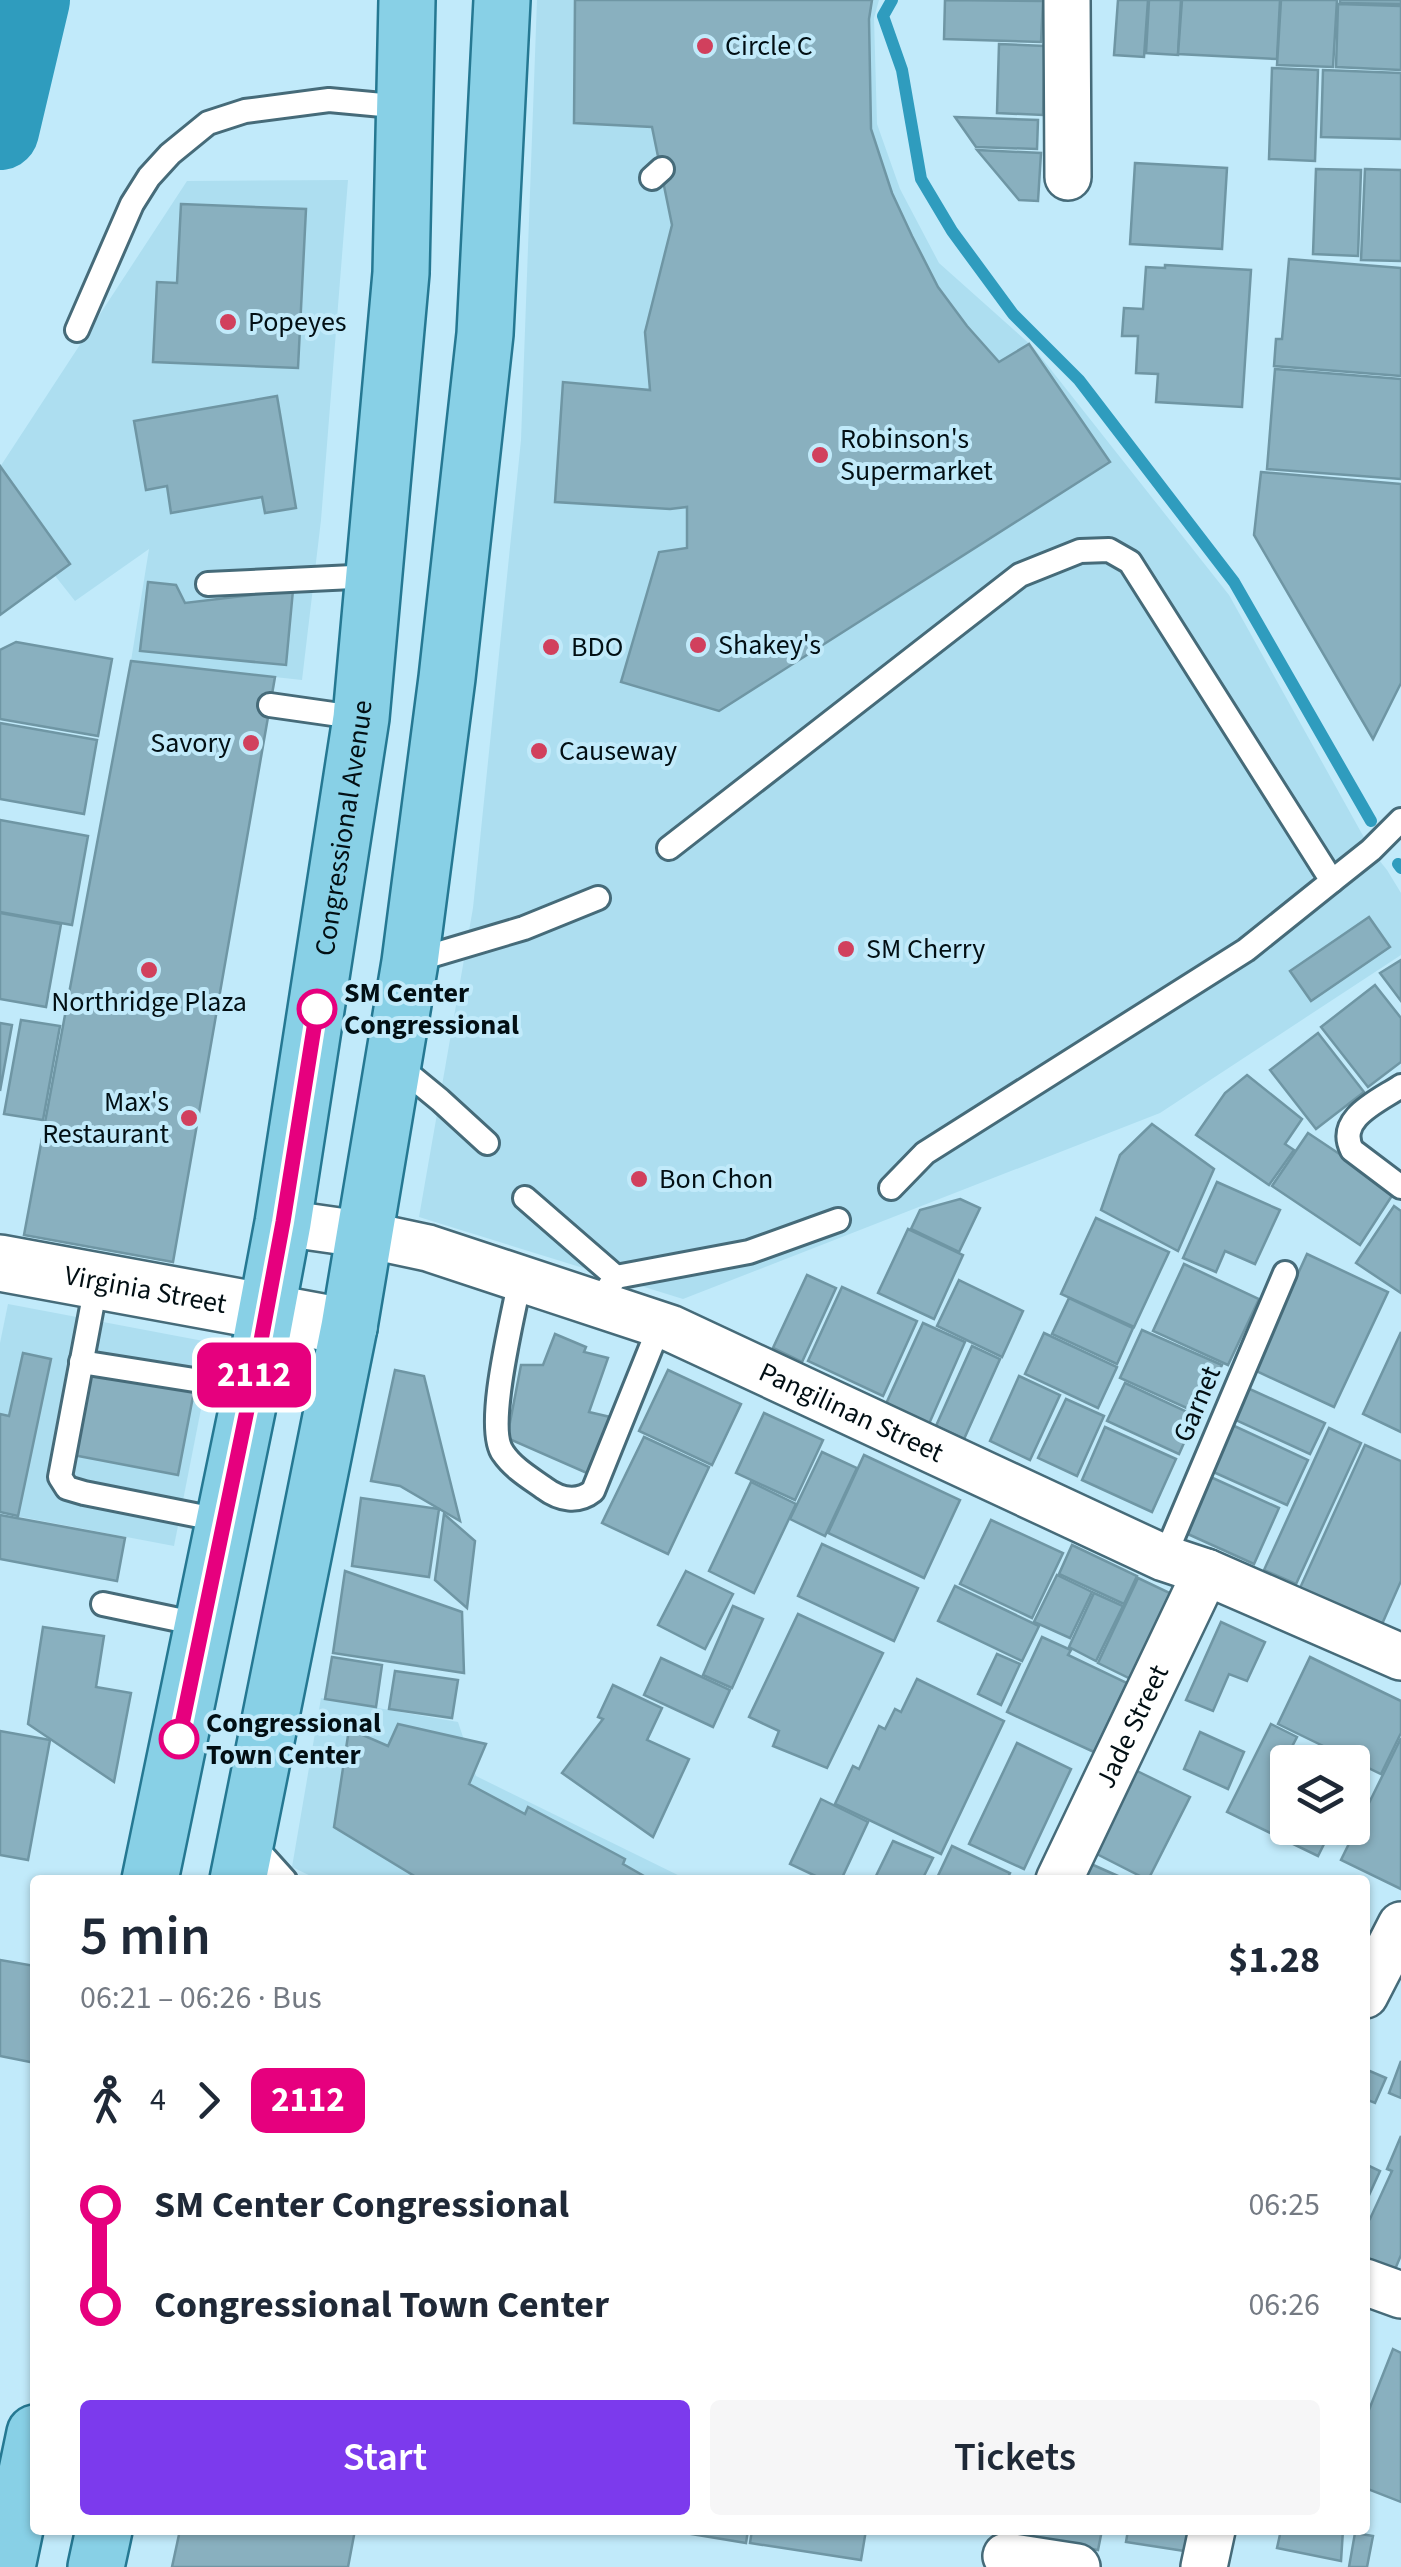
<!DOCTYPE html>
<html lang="en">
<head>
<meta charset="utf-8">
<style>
  body { margin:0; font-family:"Source Sans 3",sans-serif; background:#f6f6f7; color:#1f2937; height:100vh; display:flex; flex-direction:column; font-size:38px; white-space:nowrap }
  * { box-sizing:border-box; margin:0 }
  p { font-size:32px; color:#747a83 }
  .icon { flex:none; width:55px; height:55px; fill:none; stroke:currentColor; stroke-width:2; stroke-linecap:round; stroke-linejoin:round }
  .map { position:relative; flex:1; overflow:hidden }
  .panel { position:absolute; left:30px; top:1875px; width:1340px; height:660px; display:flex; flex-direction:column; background:#fff; border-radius:10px; box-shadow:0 2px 8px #0004 }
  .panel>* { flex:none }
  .badge { padding:0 20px; border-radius:15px; font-size:35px; line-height:65px }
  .tools { position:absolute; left:1270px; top:1745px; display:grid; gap:20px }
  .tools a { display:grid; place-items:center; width:100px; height:100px; border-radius:10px; background:#fff; box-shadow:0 2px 8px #0004; font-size:50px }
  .map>.badge { position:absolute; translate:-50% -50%; box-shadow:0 0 0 5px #fff }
  .legs { display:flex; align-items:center; gap:15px; height:110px; padding:0 50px; font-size:32px }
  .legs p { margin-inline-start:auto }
  .head { display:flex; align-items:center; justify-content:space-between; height:170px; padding:0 50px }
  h1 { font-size:55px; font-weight:600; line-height:75px }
  .action { display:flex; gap:20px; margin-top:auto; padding:20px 50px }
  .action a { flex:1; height:115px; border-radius:10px; background:#7c3aed; color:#fff; font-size:40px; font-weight:600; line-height:115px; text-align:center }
  .action a+a { background:#f6f6f7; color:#1f2937 }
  ul { padding:0 50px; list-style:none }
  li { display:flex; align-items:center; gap:35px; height:100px; font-size:38px }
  li i { display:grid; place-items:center; width:15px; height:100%; margin:0 12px; background:currentColor }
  li i::after { content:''; width:25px; height:25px; margin:-12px; border:8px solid; border-radius:50%; background:#fff }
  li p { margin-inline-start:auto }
  li:first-child i { background:linear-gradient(#0000 50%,currentColor 0) }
  li:last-child i { background:linear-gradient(currentColor 50%,#0000 0) }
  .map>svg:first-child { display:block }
  .built { fill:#addef0 }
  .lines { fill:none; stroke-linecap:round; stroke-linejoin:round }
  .stream { stroke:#2f9cbe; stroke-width:12 }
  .river { stroke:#2f9cbe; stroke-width:78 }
  .building { fill:#89b0bf; stroke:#6f96a4; stroke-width:2.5 }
  .service-casing { stroke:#466b79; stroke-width:28 }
  .minor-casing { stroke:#466b79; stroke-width:50 }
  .tertiary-casing { stroke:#466b79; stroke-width:60 }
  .primary-casing { stroke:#257892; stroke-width:60 }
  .service { stroke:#fff; stroke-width:22 }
  .minor { stroke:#fff; stroke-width:45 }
  .tertiary { stroke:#fff; stroke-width:55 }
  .primary { stroke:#88d0e6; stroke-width:55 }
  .line-1-casing { stroke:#fff; stroke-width:22 }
  .line-1 { stroke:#e6007e; stroke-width:15 }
  .poi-dot { fill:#d1405d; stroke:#c1eafa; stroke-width:4 }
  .stop-1-dot { fill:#fff; stroke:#e6007e; stroke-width:5 }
  .labels { text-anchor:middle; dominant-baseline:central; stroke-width:8; stroke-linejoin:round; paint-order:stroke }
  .poi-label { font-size:28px; fill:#020f14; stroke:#c1eafa; text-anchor:start }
  .street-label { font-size:28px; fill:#020f14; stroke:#c1eafa }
  .stop-label { font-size:28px; font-weight:bold; fill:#020f14; stroke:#c1eafa; text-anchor:start }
</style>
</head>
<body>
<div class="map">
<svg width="1401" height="2567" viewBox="0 0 1401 2567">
  <rect width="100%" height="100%" fill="#c1eafa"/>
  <g class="built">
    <path d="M537,0H879L874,18L877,124L900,189L939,263L1033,347L1229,595L1371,850L1387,870L1401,893V955L1160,1113L683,1299L419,1217L473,908L521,440Z"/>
    <path d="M348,180L321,520L302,680L131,661L149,549L75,601L0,506V467L187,181Z"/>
    <path d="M8,1304L214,1343L174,1546L0,1513V1343Z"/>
    <path d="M321,1698L458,1722L476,1776L688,1880H319L292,1867Z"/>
  </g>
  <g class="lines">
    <g class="stream">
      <path d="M892,0L883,16L902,70L921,179L952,231L1013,314L1079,380L1234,582L1371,821"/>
      <path d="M1398,864L1401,868"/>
    </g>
    <path class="river" d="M0,131L31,0"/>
  </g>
  <g class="building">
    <path d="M575,0H872L869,19L871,129L892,193L912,236L938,287L967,326L999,362L1029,344L1110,462L719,711L621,682L659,552L687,548V507L670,509L555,502L563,382L650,390L645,332L672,225L652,127L574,123Z"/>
    <path d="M945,0L1043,1L1041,42L944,39Z"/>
    <path d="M1118,0H1148L1144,57L1114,55Z"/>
    <path d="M1149,0H1181L1178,55L1146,53Z"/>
    <path d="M1182,0H1280L1277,59L1178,54Z"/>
    <path d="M1281,0H1337L1333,67L1277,65Z"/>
    <path d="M1340,0H1401V4L1340,3Z"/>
    <path d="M1338,4L1401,6V70L1336,67Z"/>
    <path d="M999,44L1045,46L1043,115L997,113Z"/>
    <path d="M1272,68L1318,70L1315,161L1269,159Z"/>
    <path d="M1323,70L1401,73V139L1321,137Z"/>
    <path d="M955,117L1038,120L1037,149L976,147Z"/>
    <path d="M977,150L1041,153L1038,201L1019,200Z"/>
    <path d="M1135,163L1227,168L1222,249L1130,244Z"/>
    <path d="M1316,169L1361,170L1358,256L1313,254Z"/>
    <path d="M1365,169L1401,170V261L1361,260Z"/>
    <path d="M181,204L306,209L298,368L153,362L157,282L177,283Z"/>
    <path d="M1289,259L1401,268V376L1274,366L1276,339H1282Z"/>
    <path d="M1165,265L1251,270L1242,407L1156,402L1158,374L1136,373L1138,336H1122L1124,308L1143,309L1146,267L1165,268Z"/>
    <path d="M1275,369L1401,379V479L1267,469Z"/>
    <path d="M277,396L296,508L265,513L262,497L171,513L167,486L146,490L134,421Z"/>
    <path d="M0,466L70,564L0,615Z"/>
    <path d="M1261,472L1401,484V683L1373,739L1254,535Z"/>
    <path d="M148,582L176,585L185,603L293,590L286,665L140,651Z"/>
    <path d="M16,642L112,659L98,736L0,719V650Z"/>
    <path d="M131,661L275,677L173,1262L24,1235Z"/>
    <path d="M0,723L97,740L84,814L0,799Z"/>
    <path d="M0,820L88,836L72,925L0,912Z"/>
    <path d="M0,913L61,924L46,1007L0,999Z"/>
    <path d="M1369,917L1390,947L1311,1001L1290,971Z"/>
    <path d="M1401,960V1001L1380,973Z"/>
    <path d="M1375,985L1401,1018V1062L1368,1087L1321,1027Z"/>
    <path d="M21,1020L60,1026L43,1120L4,1114Z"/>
    <path d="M0,1023L12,1025L0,1091Z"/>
    <path d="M1318,1033L1364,1092L1316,1129L1270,1070Z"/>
    <path d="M1247,1075L1302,1119L1285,1144L1294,1150L1269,1185L1196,1135L1225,1093Z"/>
    <path d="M1152,1124L1214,1169L1178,1251L1101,1210L1120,1155Z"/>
    <path d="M1308,1133L1395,1191L1360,1245L1272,1186Z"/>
    <path d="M1217,1182L1280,1210L1255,1264L1225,1251L1216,1272L1183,1258Z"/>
    <path d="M960,1199L980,1208L959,1252L911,1229L920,1210Z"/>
    <path d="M1394,1206L1401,1211V1293L1356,1263Z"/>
    <path d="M1096,1218L1169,1252L1134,1327L1061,1294Z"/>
    <path d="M908,1229L963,1255L934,1319L878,1293Z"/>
    <path d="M1307,1254L1388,1292L1334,1407L1254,1370Z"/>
    <path d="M1184,1264L1259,1299L1228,1365L1153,1331Z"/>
    <path d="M807,1275L836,1288L802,1362L773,1348Z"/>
    <path d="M959,1280L1023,1311L1002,1357L937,1326Z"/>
    <path d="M842,1287L917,1321L883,1396L808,1361Z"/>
    <path d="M1069,1298L1133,1328L1117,1364L1052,1334Z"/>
    <path d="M923,1323L965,1342L928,1426L885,1406Z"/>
    <path d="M1142,1330L1222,1365L1200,1414L1120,1378Z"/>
    <path d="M1401,1332V1432L1363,1414Z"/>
    <path d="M1044,1333L1117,1367L1098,1408L1025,1374Z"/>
    <path d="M555,1334L586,1347L584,1352L608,1358L589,1412L610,1417L587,1473L507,1438L521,1365H543Z"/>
    <path d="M972,1346L1000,1359L964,1439L936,1426Z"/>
    <path d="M23,1353L51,1359L18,1516L0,1512V1414L9,1416Z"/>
    <path d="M90,1366L195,1386L178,1475L73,1455Z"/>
    <path d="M395,1370L424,1376L460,1521L400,1486L371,1481Z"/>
    <path d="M668,1370L741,1404L712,1465L639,1431Z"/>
    <path d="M1019,1376L1060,1395L1030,1460L990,1441Z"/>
    <path d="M1125,1383L1196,1416L1179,1454L1107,1421Z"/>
    <path d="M1243,1386L1325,1423L1310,1454L1229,1417Z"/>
    <path d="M1066,1399L1104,1416L1077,1476L1038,1458Z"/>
    <path d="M764,1413L823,1440L795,1500L736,1473Z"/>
    <path d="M1230,1424L1308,1460L1287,1505L1209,1470Z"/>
    <path d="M1105,1427L1176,1459L1152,1512L1082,1480Z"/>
    <path d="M1329,1428L1361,1443L1296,1584L1264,1570Z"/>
    <path d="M644,1437L709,1467L668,1554L602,1523Z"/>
    <path d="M1365,1445L1401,1461V1581L1382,1624L1300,1588Z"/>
    <path d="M822,1452L857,1468L825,1536L790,1519Z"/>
    <path d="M864,1455L960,1500L924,1578L828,1533Z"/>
    <path d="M1204,1474L1279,1508L1254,1564L1179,1530Z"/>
    <path d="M751,1482L796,1504L754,1593L709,1571Z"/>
    <path d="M361,1498L439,1509L429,1577L352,1566Z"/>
    <path d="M444,1514L475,1541L467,1608L435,1580Z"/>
    <path d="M0,1515L125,1538L117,1581L0,1559Z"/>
    <path d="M991,1520L1063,1553L1032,1618L960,1584Z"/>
    <path d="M822,1544L918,1588L894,1641L798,1596Z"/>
    <path d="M1072,1545L1137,1576L1124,1604L1059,1574Z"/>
    <path d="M345,1571L462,1612L464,1673L333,1653Z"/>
    <path d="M686,1571L733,1594L705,1649L658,1625Z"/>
    <path d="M1057,1575L1092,1592L1070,1638L1034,1622Z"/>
    <path d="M1138,1578L1174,1595L1133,1680L1098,1663Z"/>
    <path d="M955,1586L1039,1626L1022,1661L938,1621Z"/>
    <path d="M1094,1593L1123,1606L1096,1661L1069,1647Z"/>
    <path d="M733,1606L763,1619L732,1688L703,1675Z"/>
    <path d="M798,1614L883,1653L827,1768L773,1746L779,1731L749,1717Z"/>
    <path d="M1221,1622L1265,1642L1247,1681L1229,1674L1213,1711L1186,1700Z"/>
    <path d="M43,1627L104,1636L96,1687L131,1693L114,1782L28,1724Z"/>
    <path d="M1042,1637L1071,1650L1068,1655L1127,1683L1094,1752L1007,1712Z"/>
    <path d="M997,1654L1020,1664L1001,1705L978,1694Z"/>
    <path d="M332,1657L382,1665L376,1707L325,1699Z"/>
    <path d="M1310,1657L1401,1701V1733L1381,1774L1278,1724Z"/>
    <path d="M661,1658L730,1690L713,1727L644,1695Z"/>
    <path d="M395,1671L458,1680L452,1718L389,1709Z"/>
    <path d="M917,1679L1004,1721L941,1854L835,1804L853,1766L859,1769L879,1726L885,1729L895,1709L901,1712Z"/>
    <path d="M613,1685L662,1708L647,1740L689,1759L653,1837L562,1773L603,1719L598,1717Z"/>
    <path d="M398,1724L486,1744L469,1784L525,1814L528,1807L625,1859L623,1864L651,1880H421L334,1827L349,1729L388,1746Z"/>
    <path d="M1271,1724L1297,1737L1284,1762L1288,1763V1828H1332L1318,1856L1227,1812Z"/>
    <path d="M0,1731L50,1740L28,1860L0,1855Z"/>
    <path d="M1200,1732L1244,1752L1228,1789L1184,1769Z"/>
    <path d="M1401,1738V1889L1341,1860Z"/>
    <path d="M1017,1743L1071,1769L1024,1869L969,1844Z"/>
    <path d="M1131,1768L1190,1797L1148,1880L1089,1850Z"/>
    <path d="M821,1799L868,1822L841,1880H824L790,1864Z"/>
    <path d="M893,1841L933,1858L922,1880H874Z"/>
    <path d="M952,1846L1010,1873L1007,1880H936Z"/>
    <path d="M1073,1856L1127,1880H1062Z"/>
    <path d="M0,1960L35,1966V2063L0,2056Z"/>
    <path d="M1401,2061V2098L1389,2093Z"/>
    <path d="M1365,2069L1386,2078L1375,2103L1365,2099Z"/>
    <path d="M1401,2136V2255L1391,2279L1365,2267V2217L1370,2219L1392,2171L1387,2169Z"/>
    <path d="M1365,2164L1380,2171L1365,2204Z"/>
    <path d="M1393,2349L1401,2353V2502L1365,2488V2420Z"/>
    <path d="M180,2530H355L348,2567H172Z"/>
    <path d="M667,2530H748L746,2543Z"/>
    <path d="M752,2530H866L861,2560L750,2543Z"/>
    <path d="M1006,2530H1102L1098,2550L1006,2533Z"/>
    <path d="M1128,2530H1194L1191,2552L1126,2542Z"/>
    <path d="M1281,2530H1343L1341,2561L1277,2548Z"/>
    <path d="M1355,2533L1373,2536L1367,2567H1349Z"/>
  </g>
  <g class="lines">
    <defs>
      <g id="service">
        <path d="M652,178L662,169"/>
        <path d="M77,330L132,204L149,177L170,154L208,123L245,111L329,100L404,107"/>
        <path d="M208,584L374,576"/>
        <path d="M270,705L361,718"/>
        <path d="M669,848L1020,575L1080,551L1109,550L1130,562L1332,881L1246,950L925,1153L891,1188"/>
        <path d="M1332,881L1371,850L1401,820"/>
        <path d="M413,961L524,928L598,898"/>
        <path d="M395,1063L440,1100L487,1143"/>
        <path d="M1401,1086C1379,1101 1336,1118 1352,1150L1401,1187"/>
        <path d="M525,1198L616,1277"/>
        <path d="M520,1279C514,1313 484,1428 503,1453C513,1468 530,1478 544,1488C560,1500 578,1503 593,1491L660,1325"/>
        <path d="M97,1280L60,1477L67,1488L84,1493L225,1521"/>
        <path d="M596,1304L616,1277L749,1252L838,1220"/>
        <path d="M81,1362L251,1389"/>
        <path d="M1164,1558L1285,1273"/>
        <path d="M103,1604L203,1625"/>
        <path d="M249,1840L285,1880"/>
      </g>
      <g id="minor">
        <path d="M1067,0L1068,177"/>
        <path id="s1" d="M283,1223L367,1235L428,1248L670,1328L1164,1558L1206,1572L1401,1657"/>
        <path id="s2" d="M1059,1880L1206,1572"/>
        <path d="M1365,1995L1401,1925"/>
        <path d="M1365,2282L1401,2295"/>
        <path d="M1006,2556L1077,2567"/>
        <path d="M1204,2567L1212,2530"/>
      </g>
      <g id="tertiary">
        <path id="s3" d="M0,1263L349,1327"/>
      </g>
      <g id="primary">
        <path id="s4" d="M150,1880L257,1362L283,1223L361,718L401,273L407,0"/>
        <path d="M238,1880L349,1327L410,962L447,678L485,334L502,0"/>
        <path d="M7,2567L35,2433"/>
        <path d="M96,2567L104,2530"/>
      </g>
    </defs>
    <use href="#service" class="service-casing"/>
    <use href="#minor" class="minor-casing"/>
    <use href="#tertiary" class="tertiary-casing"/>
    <use href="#primary" class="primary-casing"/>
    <use href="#service" class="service"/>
    <use href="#minor" class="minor"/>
    <use href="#tertiary" class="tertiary"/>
    <use href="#primary" class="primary"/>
  </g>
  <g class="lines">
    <defs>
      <path id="line-1" d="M179,1739L257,1362L283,1222L317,1009"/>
    </defs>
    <use href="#line-1" class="line-1-casing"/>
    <use href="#line-1" class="line-1"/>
  </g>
  <g class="poi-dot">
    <circle cx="705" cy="46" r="10"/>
    <circle cx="228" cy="322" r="10"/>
    <circle cx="820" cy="455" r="10"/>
    <circle cx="698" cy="645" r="10"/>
    <circle cx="551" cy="647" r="10"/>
    <circle cx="251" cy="743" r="10"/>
    <circle cx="539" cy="751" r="10"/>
    <circle cx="846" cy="949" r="10"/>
    <circle cx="149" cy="970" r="10"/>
    <circle cx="189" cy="1118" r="10"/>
    <circle cx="639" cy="1179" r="10"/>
  </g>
  <g class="stop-1-dot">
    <circle cx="317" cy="1009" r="18"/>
    <circle cx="179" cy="1739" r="18"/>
  </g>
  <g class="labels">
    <g class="poi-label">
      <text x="725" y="46">Circle C</text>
      <text x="248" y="322">Popeyes</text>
      <text x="840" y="439">Robinson's<tspan x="840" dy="32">Supermarket</tspan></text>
      <text x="718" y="645">Shakey's</text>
      <text x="571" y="647">BDO</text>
      <text x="231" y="743" text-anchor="end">Savory</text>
      <text x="559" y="751">Causeway</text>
      <text x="866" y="949">SM Cherry</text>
      <text x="149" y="1002" text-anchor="middle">Northridge Plaza</text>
      <text x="169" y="1102" text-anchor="end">Max's<tspan x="169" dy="32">Restaurant</tspan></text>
      <text x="659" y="1179">Bon Chon</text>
    </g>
    <g class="street-label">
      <text stroke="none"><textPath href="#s4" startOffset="1070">Congressional Avenue</textPath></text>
      <text stroke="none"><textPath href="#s3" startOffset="148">Virginia Street</textPath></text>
      <text transform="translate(1197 1404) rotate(-67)">Garnet</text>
      <text stroke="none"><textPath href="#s1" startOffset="602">Pangilinan Street</textPath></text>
      <text stroke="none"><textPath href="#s2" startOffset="170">Jade Street</textPath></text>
    </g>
    <g class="stop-label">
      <text x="344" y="993">SM Center<tspan x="344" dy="32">Congressional</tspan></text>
      <text x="206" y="1723">Congressional<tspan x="206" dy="32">Town Center</tspan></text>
    </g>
  </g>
</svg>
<div class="tools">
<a><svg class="icon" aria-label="layers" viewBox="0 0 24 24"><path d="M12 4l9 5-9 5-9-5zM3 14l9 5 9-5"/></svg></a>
</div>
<b class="badge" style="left:254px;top:1375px;background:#e6007e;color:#fff">2112</b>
<section class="panel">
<div class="head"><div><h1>5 min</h1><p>06:21 – 06:26 · Bus</p></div><b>$1.28</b></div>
<div class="legs"><svg class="icon" aria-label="walk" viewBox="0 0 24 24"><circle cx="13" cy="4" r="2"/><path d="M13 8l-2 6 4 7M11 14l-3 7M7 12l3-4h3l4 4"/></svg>4<svg class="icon" aria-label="forward" viewBox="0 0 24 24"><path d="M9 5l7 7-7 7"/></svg><b class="badge" style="background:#e6007e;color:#fff">2112</b></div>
<ul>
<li><i style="color:#e6007e"></i><b>SM Center Congressional</b><p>06:25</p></li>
<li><i style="color:#e6007e"></i><b>Congressional Town Center</b><p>06:26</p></li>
</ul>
<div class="action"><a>Start</a><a>Tickets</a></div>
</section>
</div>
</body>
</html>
